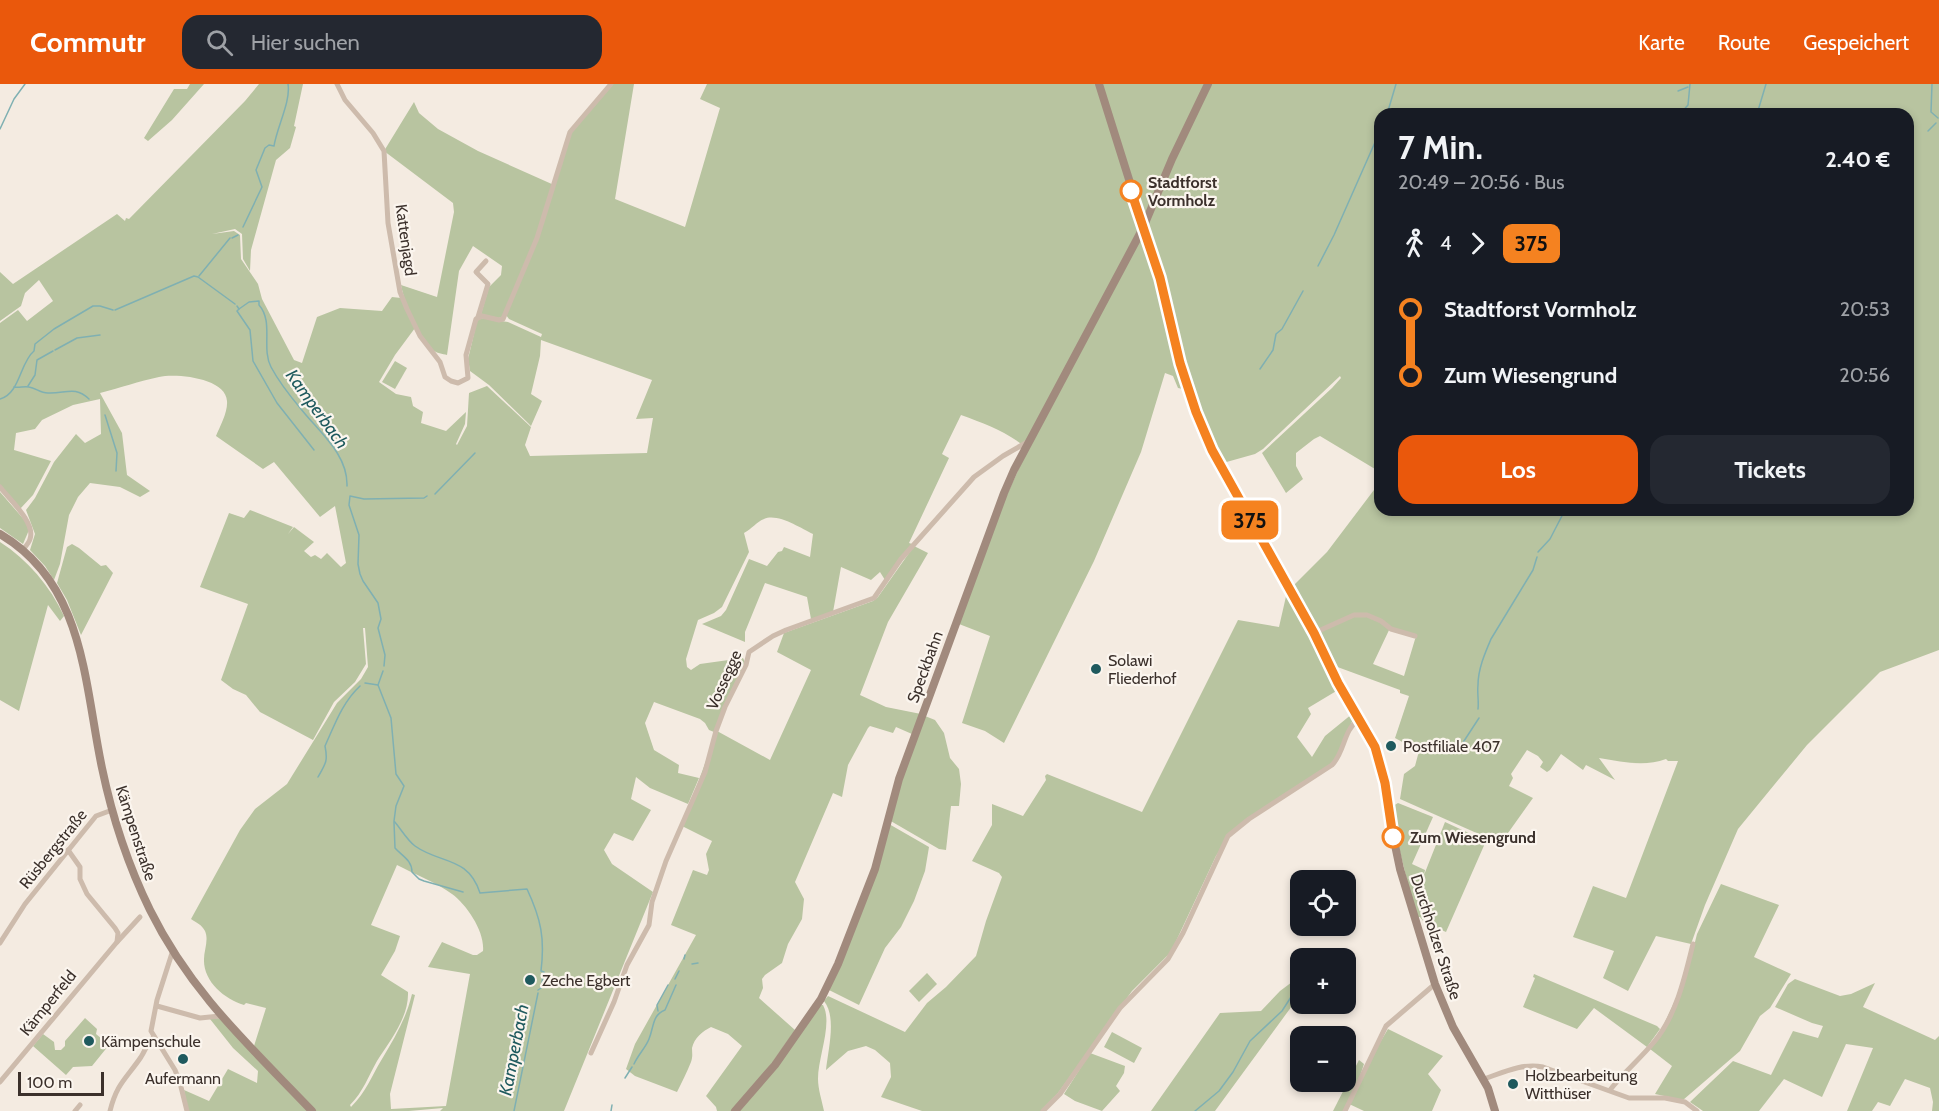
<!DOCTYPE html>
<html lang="de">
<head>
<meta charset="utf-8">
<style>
  body { margin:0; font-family:Cabin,sans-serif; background:#242831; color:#f1f3f6; height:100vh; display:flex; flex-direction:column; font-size:22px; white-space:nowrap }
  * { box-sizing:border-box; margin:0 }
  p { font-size:20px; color:#9ea1a6 }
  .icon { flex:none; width:33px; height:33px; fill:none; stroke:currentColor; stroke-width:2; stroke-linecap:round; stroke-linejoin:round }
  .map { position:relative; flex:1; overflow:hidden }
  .drawer { position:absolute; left:1374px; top:24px; width:540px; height:408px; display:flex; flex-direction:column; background:#171b24; border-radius:18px; box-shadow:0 3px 9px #0003 }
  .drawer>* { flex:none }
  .badge { padding:0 12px; border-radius:9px; font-size:21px; line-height:39px }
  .controls { position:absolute; left:1290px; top:786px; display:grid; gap:12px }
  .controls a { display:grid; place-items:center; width:66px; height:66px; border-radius:12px; background:#171b24; box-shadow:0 3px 9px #0003; font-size:30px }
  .scale { position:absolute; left:18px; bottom:15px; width:86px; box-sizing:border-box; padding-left:6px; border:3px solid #3b302b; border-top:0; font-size:16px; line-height:21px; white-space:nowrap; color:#3b302b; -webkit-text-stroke:4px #fbf5ee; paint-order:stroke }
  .map>.badge { position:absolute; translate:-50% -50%; box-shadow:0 0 0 3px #fff }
  .legs { display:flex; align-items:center; gap:9px; height:66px; padding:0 24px; font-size:20px }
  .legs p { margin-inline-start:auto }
  .overview { display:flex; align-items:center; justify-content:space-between; height:102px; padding:0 24px }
  h1 { font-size:33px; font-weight:700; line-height:45px }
  .button { display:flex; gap:12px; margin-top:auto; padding:12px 24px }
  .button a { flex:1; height:69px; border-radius:18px; background:#ea580c; color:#fff; font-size:24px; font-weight:700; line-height:69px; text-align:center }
  .button a+a { background:#242831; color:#f1f3f6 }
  ul { padding:0 24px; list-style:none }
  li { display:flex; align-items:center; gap:21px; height:66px; font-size:22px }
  li i { display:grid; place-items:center; width:9px; height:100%; margin:0 8px; background:currentColor }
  li i::after { content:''; width:15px; height:15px; margin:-8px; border:4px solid; border-radius:50%; background:#171b24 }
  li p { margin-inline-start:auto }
  li:first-child i { background:linear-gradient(#0000 50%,currentColor 0) }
  li:last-child i { background:linear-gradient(currentColor 50%,#0000 0) }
  header { display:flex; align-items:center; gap:36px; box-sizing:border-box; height:84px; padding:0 30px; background:#ea580c; color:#fff }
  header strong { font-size:28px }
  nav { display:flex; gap:33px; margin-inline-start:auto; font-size:21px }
  .search { width:420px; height:54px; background:#242831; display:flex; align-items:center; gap:15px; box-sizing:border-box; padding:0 21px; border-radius:18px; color:#9ea1a6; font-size:22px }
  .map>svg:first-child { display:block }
  .green { fill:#b8c4a0; fill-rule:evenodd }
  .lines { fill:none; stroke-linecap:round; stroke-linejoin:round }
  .stream { stroke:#7fb0b2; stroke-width:1.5 }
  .street { stroke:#cdbbac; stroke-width:5 }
  .secondary { stroke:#a18a7d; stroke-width:8 }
  .line-1-casing { stroke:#fff; stroke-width:14 }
  .line-1 { stroke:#f58220; stroke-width:9 }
  .stop-1-dot { fill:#fff; stroke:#f58220; stroke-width:3 }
  .poi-dot { fill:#1f5a5e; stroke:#fbf5ee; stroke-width:2 }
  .labels { text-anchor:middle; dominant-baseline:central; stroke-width:4.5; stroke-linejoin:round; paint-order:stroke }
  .stop-label { font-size:16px; font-weight:bold; fill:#3b302b; stroke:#fbf5ee; text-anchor:start }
  .street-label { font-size:16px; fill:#3b302b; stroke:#fbf5ee }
  .poi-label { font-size:16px; fill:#3b302b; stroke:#fbf5ee; text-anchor:start }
  .water-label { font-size:18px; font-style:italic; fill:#1f5a5e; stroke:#fbf5ee }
</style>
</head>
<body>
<header>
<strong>Commutr</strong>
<div class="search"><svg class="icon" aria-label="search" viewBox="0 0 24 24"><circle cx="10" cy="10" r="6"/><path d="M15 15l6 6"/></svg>Hier suchen</div>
<nav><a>Karte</a><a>Route</a><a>Gespeichert</a></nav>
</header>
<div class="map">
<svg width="1939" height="1027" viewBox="0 0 1939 1027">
  <rect width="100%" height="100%" fill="#f4ebe1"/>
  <g class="green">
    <path d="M190,0H204L172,36L148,57L144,54L174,5H187Z"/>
    <path d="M259,0H303L294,42L296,43L290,64L276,76L251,166L250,187L243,175L242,150L235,145L212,150L234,147L240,151L241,175L258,200L262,215L294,276L302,279L317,233L340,224L382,227L392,213L401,214L415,244L395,271L379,298L396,310L411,313L413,322L423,328L421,339L446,347L466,328L465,340L456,360L457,361L467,342L469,309L487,302L531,343L525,361L530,372L647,369L653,334L636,335L652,296L541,256L540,272L531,310L542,317L531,342L528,339L489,301L470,287L468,275L477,237L481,234L508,238L541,253L542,250L509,235L506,231L499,234L481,230L489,203L501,191L502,182L473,162L459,187L447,271C443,270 436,269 433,266C419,256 404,218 401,201L437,213L454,128L453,119L384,67L414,18L419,29L438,45L478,67L554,101L571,48L613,0H634L615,115L685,143L720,24L700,15L707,0H1939V566L1880,588L1807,661L1738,745L1705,821L1691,860L1656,852L1628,907L1603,894L1614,867L1573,853L1593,802L1626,814L1678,677H1668L1666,675C1645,683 1622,678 1599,674L1615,696L1586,681L1583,686L1561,670L1550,686L1547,688L1540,683L1543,678L1538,672L1527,666L1511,690L1513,694L1509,702L1533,714L1508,749L1500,755H1490L1400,715L1404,690L1415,682L1419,667L1395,654L1409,612L1400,609V606L1332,581L1338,606L1308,624L1311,630L1297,653L1312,673L1325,652L1352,630L1354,633L1335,677L1233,746L1216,772L1171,868L1132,907L1058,1009L1041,1027H922L881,1013L891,993L890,979L875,966L866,962L848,967L826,986C828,966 837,933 824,917L828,912L905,948L927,919L946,903L976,872L986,837L1002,793L999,789L972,777L992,741V720L1023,732L1046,696L1045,692L1047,690L1142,728L1238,536L1279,543L1287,508L1327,468L1380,398V426H1908V30H1380V388L1320,352L1314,355L1296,369V382L1303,395L1286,409L1262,369L1332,304L1341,294L1340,292L1263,365L1255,370L1223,379L1214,363L1189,302L1183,305L1178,304L1173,292L1165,289L1141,368L1094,477L1004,659L985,647L962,639L990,552L959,540L1004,417L1028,365C1007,348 986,340 961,331L942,370L949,374L909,459L912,460L885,496L880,488L871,496L841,483L833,528L811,535L807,513L765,499L745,548V558L702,540L721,532L726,526L749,475L767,482L778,468L782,467L784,463L810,473L813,450C800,444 778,429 764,435C756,438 752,445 744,449L749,468L722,523L714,529L698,536L686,575L687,583L691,586L700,580L743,574L745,578L714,648L709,646L705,639L700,635L654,618L645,639L654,666L679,681L678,689L699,694L688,720L650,704L636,693L631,715L651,726L633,757L614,749L604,766L612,780L653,808L564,1027H440L443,1024L409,1027H316L254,962L266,924L246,919L244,921C224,915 203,897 204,875C204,866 209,856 205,847C202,841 197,839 191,835L240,746L255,725L287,700L337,619L361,595L368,583L365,544H363L366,580L355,598L334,618L313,656L260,628L246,611L233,605L221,596L248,520L200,503L229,429L244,434L250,426L293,443L288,450L294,443L314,458L304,467L311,473L315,471L321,475L327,469L341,483L346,479L335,422L320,433L274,378L263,385L216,352C220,342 228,328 227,317C226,294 176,289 159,293C139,297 120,304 100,309L122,349L127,391L150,407L140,413L120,403L90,399L78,413L69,431L60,480L54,496L45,482L30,466L35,450L26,426L35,414L54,378L76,350L85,359L101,350L100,315L73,321L42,336L35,345L16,349L14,366L51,377L33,411L20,425L0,401V239L18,226L27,237L53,217L39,196L25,209L21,222L0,237V188L13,200L117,130L125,137L126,134L129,135L245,17ZM1390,544L1416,552L1404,592L1373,580ZM397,781C414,790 436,798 452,810C467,821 485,848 483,867L477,871H473L442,858L428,883L470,890L446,1022L391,1025L390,1010L415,911L412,910C406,935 395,953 382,975C371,993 366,1008 351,1023L350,1021C363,1008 368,993 377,977C390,957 409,933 408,908L381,891L395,867L400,852L371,841Z"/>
    <path d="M395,277L407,284L395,305L382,298Z"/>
    <path d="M0,408L27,439L29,446L23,460L0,444Z"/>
    <path d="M0,458C28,476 50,502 64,532L60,537L48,521L19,627L0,616Z"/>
    <path d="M72,460L79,464L101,482L106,481L113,489L81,551L67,516L57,499L67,463Z"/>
    <path d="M914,462L928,469L888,538L860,611L886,623L921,630L912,650L896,643L893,649L870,642L868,644L848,681L842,713L833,709L795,798L804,815L802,835L788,860L782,879L765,891L762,895L763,904L759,914L795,946L770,982L731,1027H717L716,1023L706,1012L742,962L728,950L711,943C703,947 694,954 692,964C692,969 693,972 691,978C687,988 682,998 677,1008L635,992L626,985L635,960L696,851L671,841L693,786L707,791L709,786L706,770L712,757L682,742L717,647L770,676L811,586L777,568L784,549L873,517L878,513Z"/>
    <path d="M925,632L935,636L944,649L950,674L959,685L961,700L959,722H951L946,766L939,765L889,736L895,713Z"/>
    <path d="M1398,719L1433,733L1412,780L1425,786L1424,791L1445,738L1486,757L1446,848L1424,838L1420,833H1416L1391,731L1393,722Z"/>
    <path d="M889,740L929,763L925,787L914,817L901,843L885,864L859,921L829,906Z"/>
    <path d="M1721,800L1779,821L1754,873L1791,890L1770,924L1760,932L1740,967L1683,1016L1655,1010L1672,982L1650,965L1656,958L1687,890L1697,850Z"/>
    <path d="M927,889L937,900L919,918L909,907Z"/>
    <path d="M1534,890L1657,942L1660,945L1647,963L1594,924L1577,945L1523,923L1535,894L1533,893Z"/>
    <path d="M1300,892V911L1215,1027H1151L1220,929L1261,927L1280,907Z"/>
    <path d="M1795,895L1840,912L1851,910L1875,899L1863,923L1935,956L1939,952V1027H1932L1933,1018L1930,1004L1905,995L1890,1022L1878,1018L1872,1027H1847L1873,964L1846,960L1822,1013L1784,995L1759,1027H1703L1690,1018L1733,977L1771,991L1793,947L1818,954L1823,942L1812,939L1775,923L1788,900Z"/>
    <path d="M820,921H823C833,939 818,973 818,995C818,1005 822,1017 824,1027H739Z"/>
    <path d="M85,934L97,945L96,950L109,961L92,982L73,983L66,991L33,962L43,950L54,958L55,966H61L65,962V957Z"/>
    <path d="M219,934L309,1027H188L184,1006L209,1017L228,985L257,999L258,987L233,964L210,935Z"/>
    <path d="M1388,945L1443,972L1428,990L1441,1006L1432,1027H1364L1347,1019L1343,1027H1333L1359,976L1364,980L1360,992Z"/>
    <path d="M1112,948L1142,964L1134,979L1104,963Z"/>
    <path d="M1090,969L1125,982L1124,989L1116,1002L1120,1007L1102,1027L1075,1017L1064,1010Z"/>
  </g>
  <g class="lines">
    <g class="stream">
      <path d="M1932,0L1931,28L1938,34"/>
      <path d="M1678,7L1688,3"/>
      <path d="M1388,27L1396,0"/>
      <path d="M1680,30L1688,21L1690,0"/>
      <path d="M1757,30L1766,0"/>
      <path d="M0,45L14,15L25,0"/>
      <path d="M1928,47L1936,39"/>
      <path d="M243,143L262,103L256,86L265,64L269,61L274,62C277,43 291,17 288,0"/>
      <path d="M232,154L238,151"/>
      <path d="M1318,182L1334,151L1380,47"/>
      <path d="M199,192L230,154"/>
      <path d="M237,222L239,225L249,218L259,217V221C274,238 261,264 271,283C279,298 290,312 301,325C319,348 348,370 347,402"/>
      <path d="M239,225L237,227L250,246L253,277L277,319L314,366"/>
      <path d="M115,226L194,192L198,193L235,220"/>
      <path d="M55,266L77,254L100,251"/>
      <path d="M1260,285L1273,266L1276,250L1282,245L1303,207"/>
      <path d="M28,302L35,291L37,276L53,267"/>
      <path d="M14,303C19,304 24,302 29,303C36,304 40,309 48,309C65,310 75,301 89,315"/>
      <path d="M0,315C20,310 20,278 34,267L35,260L54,245L93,222H100L113,226"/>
      <path d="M105,331L117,369L116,387"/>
      <path d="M435,410L475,369"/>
      <path d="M1538,468L1550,455L1565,426"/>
      <path d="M384,582L385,571L378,544L381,535L378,519L363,497L360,490L358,480L359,451L349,421L350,412L364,415L424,414L427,412"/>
      <path d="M383,587L378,601L391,634L396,690L404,702L396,722L394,737C401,745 407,756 415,762C440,780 468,772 480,809L527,805C541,835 545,854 541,887L544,888L541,904L538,906"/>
      <path d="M365,599L378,601"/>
      <path d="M1478,625C1479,617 1477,609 1478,601C1478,585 1485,569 1491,555L1533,486L1537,473"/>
      <path d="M1461,669L1464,657L1479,634"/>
      <path d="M318,693C326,679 328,677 325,662C335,640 342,619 360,602"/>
      <path d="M394,738L395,764C402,772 412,776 412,788L419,795L424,797L463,808"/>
      <path d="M684,875L685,871"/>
      <path d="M692,880L698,879"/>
      <path d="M675,895L679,887"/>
      <path d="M658,927L657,921L668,901"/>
      <path d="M634,980C638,971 646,963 649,955C654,943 652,931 665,926L676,901"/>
      <path d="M625,994L632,983"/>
      <path d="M514,1027L538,909"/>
      <path d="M611,1027L612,1021"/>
      <path d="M1195,1027L1219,1007L1233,988L1250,957L1282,927L1291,913L1300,904"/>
    </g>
    <g class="street">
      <path d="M337,0L345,16L373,49L384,67L388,139L400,208L407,225L420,252L440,278L445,293L451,297L458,299L468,294L466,271L476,235L482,232L499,236L503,235L537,154L570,48L611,0"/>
      <path d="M478,233L488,200L476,188L486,177"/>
      <path d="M0,403C9,415 36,439 30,455C29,459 25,463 22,467"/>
      <path d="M1314,549L1354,531H1367L1381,537L1391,545L1415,552"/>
      <path d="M117,858L140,833"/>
      <path d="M0,859L25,820L83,748L96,732L112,726"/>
      <path d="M173,866L157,916L151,947L175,986L180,999L187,1027"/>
      <path d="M157,922L200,934L220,932"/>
      <path d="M591,969L614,918L627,881L649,841L652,818L666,777L705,688L716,647L725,623L746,581L749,568L773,552L786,546L874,514L901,475L974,393L1003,372L1029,357"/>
      <path d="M1484,995C1504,988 1522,979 1543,983L1629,1014H1665L1685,1018L1697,1027"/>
      <path d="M0,998L117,858L118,849L115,844L87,810L80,795V783L68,766"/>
      <path d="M1610,1006C1623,989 1640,975 1654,958C1676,932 1685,893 1693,860"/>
      <path d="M75,1027L80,1021"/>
      <path d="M110,1027C117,999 126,995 141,973C146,965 147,959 154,953"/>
      <path d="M1043,1027L1060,1010L1120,924L1168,875L1183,849L1228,752L1249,735L1332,681C1345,668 1343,647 1358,636"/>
      <path d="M1345,1027L1386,942L1435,900"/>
    </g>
    <g class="secondary">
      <path d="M1099,0L1160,194L1190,312L1212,366L1314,549L1338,599L1375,663L1385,699L1387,723L1400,785L1435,900L1453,943L1488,1004L1495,1027"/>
      <path d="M0,450C85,500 84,599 102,684C112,732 128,781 150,826C191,909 249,961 312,1027"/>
      <path d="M735,1027L775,981L821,915L838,880L875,785L899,695L1004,409L1014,386L1143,144L1172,75L1208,0"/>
    </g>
  </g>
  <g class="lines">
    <defs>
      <path id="line-1" d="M1131,107L1160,194L1180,279L1196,328L1212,366L1314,549L1338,599L1375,663L1385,699L1393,753"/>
    </defs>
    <use href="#line-1" class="line-1-casing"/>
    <use href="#line-1" class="line-1"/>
  </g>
  <g class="stop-1-dot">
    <circle cx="1131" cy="107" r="10"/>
    <circle cx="1393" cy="753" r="10"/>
  </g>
  <g class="poi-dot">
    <circle cx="1096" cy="585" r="6"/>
    <circle cx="1391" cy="662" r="6"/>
    <circle cx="530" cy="896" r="6"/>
    <circle cx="89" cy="957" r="6"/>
    <circle cx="183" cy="975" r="6"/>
    <circle cx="1513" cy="1000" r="6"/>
  </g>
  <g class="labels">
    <g class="stop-label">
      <text x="1148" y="98">Stadtforst<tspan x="1148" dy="18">Vormholz</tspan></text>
      <text x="1410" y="753">Zum Wiesengrund</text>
    </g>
    <g class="street-label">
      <text transform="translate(406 156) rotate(82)">Kattenjagd</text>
      <text transform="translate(925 583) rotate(-70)">Speckbahn</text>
      <text transform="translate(724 596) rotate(-66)">Vossegge</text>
      <text transform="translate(136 749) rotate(72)">Kämpenstraße</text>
      <text transform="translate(53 765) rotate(-51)">Rüsbergstraße</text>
      <text transform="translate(1436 853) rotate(72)">Durchholzer Straße</text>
      <text transform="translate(48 919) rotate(-51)">Kämperfeld</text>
    </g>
    <g class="poi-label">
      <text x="1108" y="576">Solawi<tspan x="1108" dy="18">Fliederhof</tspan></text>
      <text x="1403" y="662">Postfiliale 407</text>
      <text x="542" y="896">Zeche Egbert</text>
      <text x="101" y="957">Kämpenschule</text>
      <text x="1525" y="991">Holzbearbeitung<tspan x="1525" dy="18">Witthüser</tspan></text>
      <text x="183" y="994" text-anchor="middle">Aufermann</text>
    </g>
    <g class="water-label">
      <text transform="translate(317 325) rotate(54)">Kamperbach</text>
      <text transform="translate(514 966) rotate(-79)">Kamperbach</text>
    </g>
  </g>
</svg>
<div class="controls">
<a><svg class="icon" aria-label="locate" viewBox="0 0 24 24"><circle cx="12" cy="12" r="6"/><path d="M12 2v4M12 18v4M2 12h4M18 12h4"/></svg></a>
<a>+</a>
<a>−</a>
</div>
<div class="scale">100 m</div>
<b class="badge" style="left:1250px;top:436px;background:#f58220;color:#111">375</b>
<section class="drawer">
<div class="overview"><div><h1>7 Min.</h1><p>20:49 – 20:56 · Bus</p></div><b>2.40 €</b></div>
<div class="legs"><svg class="icon" aria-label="walk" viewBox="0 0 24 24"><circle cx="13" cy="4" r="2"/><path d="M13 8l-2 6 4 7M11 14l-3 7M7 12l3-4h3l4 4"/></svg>4<svg class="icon" aria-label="forward" viewBox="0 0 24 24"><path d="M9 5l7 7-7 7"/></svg><b class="badge" style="background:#f58220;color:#111">375</b></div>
<ul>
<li><i style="color:#f58220"></i><b>Stadtforst Vormholz</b><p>20:53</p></li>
<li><i style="color:#f58220"></i><b>Zum Wiesengrund</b><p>20:56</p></li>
</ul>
<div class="button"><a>Los</a><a>Tickets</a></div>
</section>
</div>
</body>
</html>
